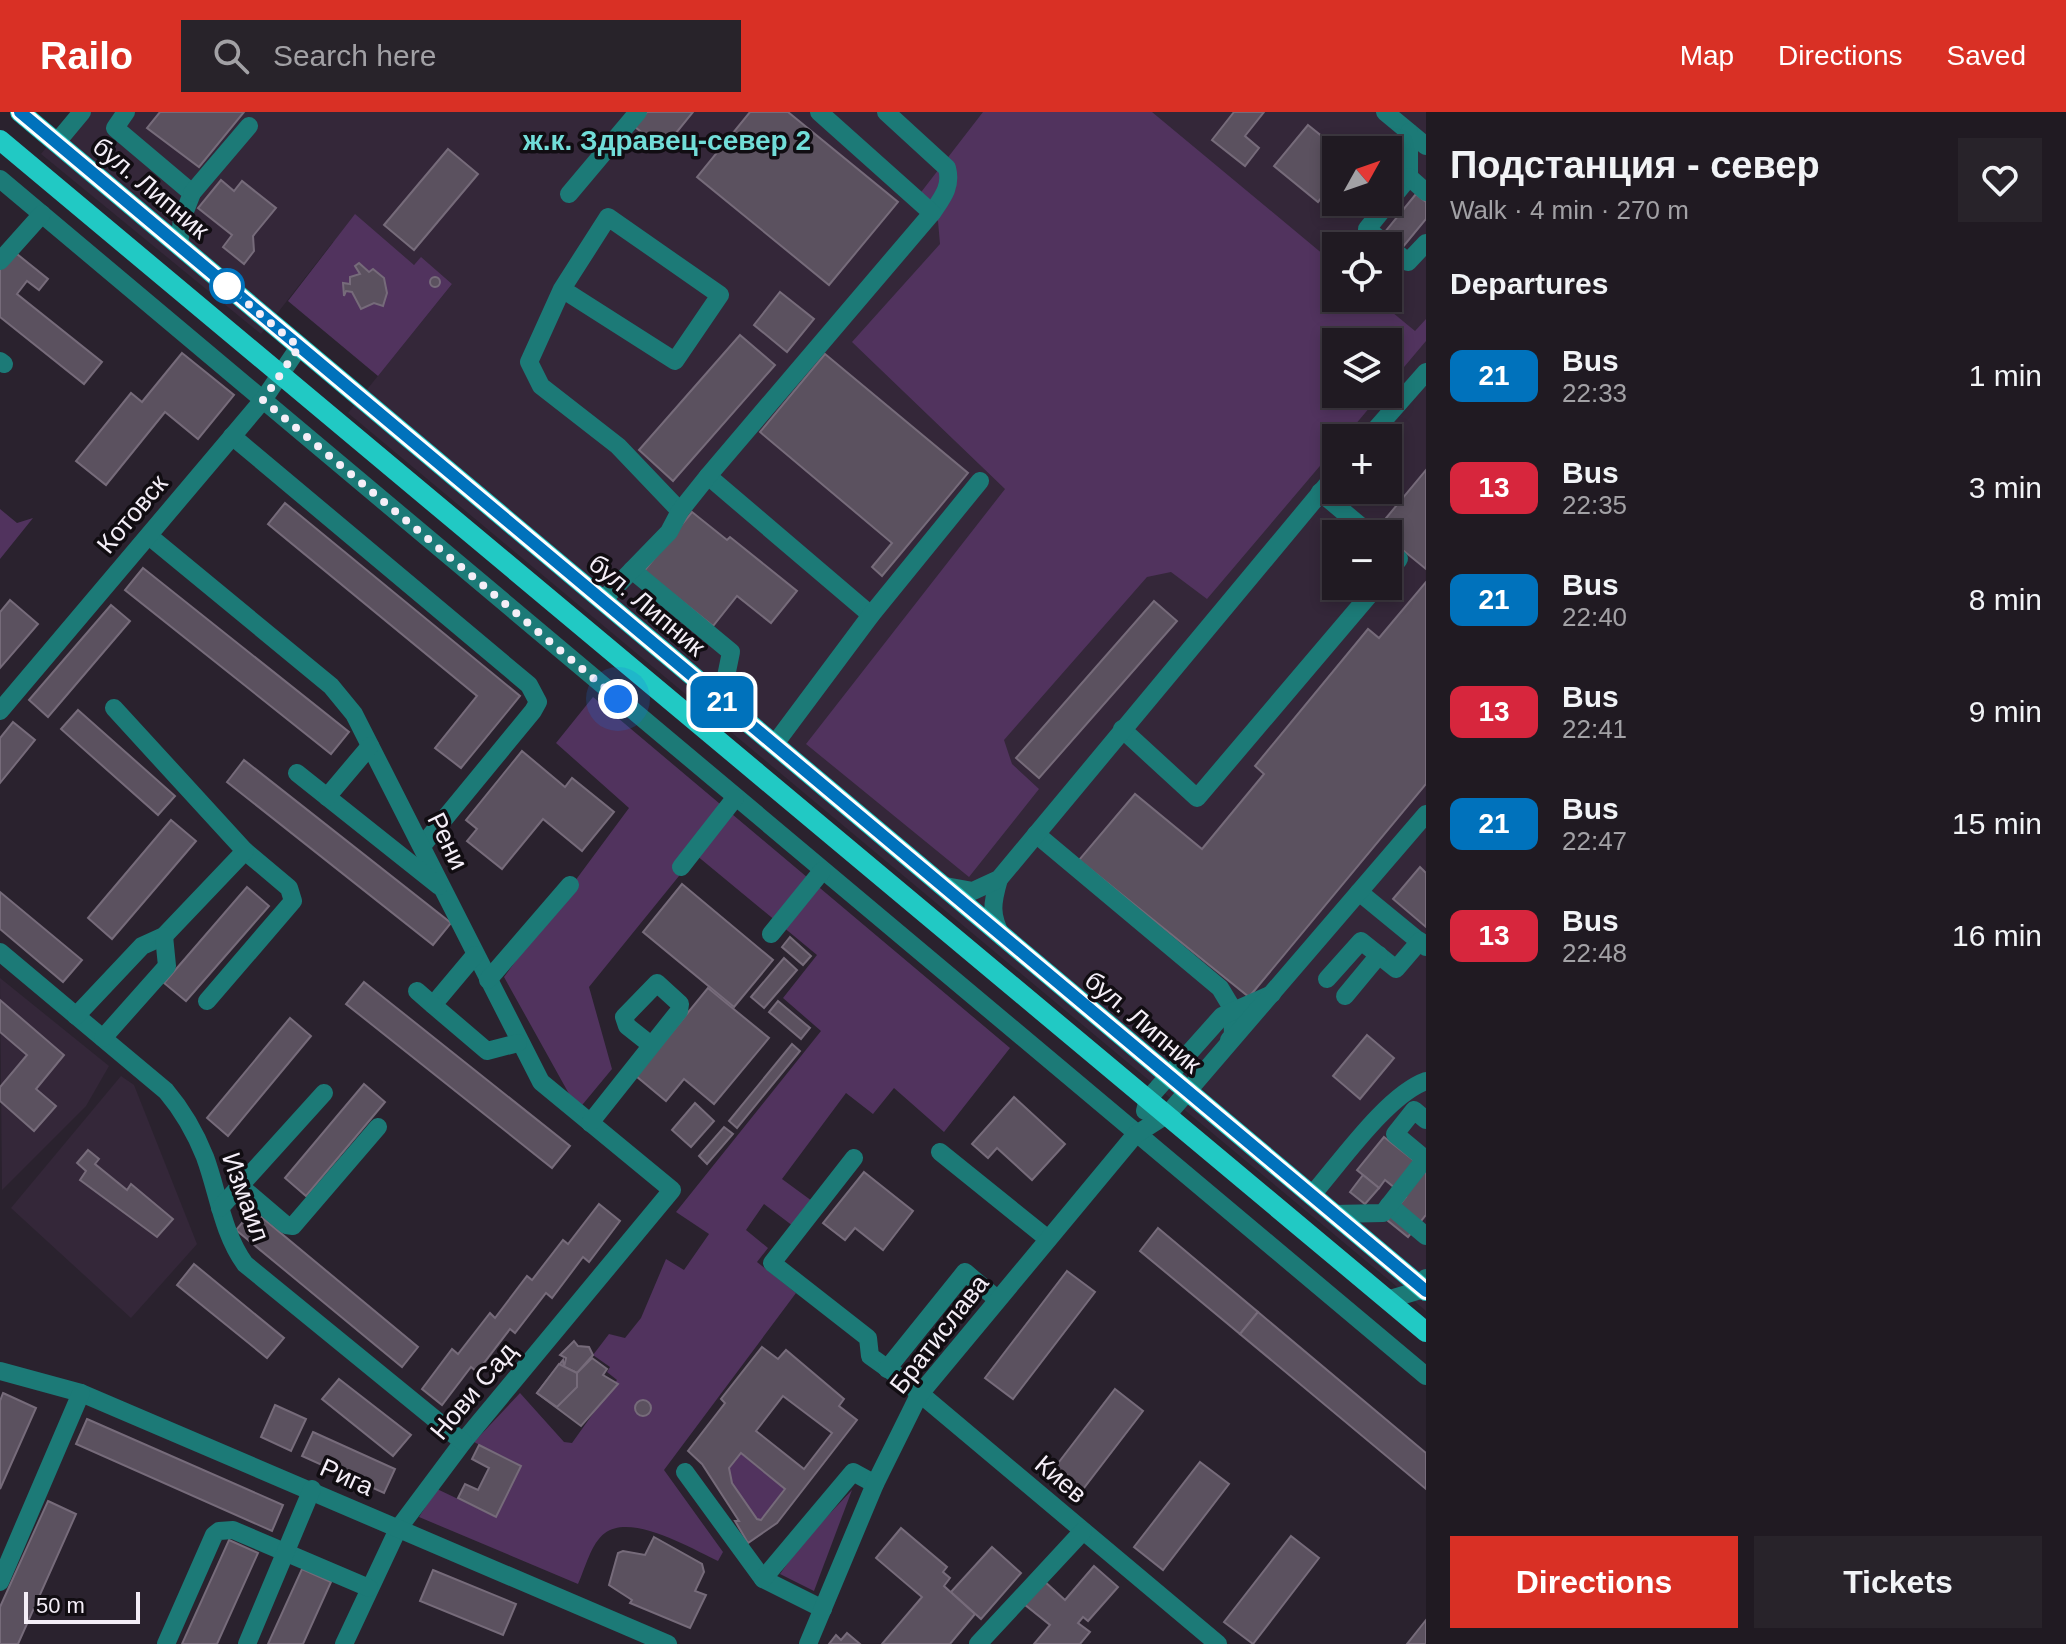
<!DOCTYPE html>
<html lang="en">
<head>
<meta charset="utf-8">
<style>
  body { margin:0; font-family:Helvetica,sans-serif; background:#28232a; color:#f1f3f6; height:100vh; display:flex; flex-direction:column; font-size:30px; white-space:nowrap }
  * { box-sizing:border-box; margin:0 }
  p { font-size:26px; color:#a2a1a5 }
  .icon { flex:none; width:44px; height:44px; fill:none; stroke:currentColor; stroke-width:2; stroke-linecap:round; stroke-linejoin:round }
  .map { position:relative; flex:1; overflow:hidden }
  .details { display:flex; flex-direction:column; background:#201a22; width:640px }
  .details>* { flex:none }
  .badge { padding:0 16px; border-radius:12px; font-size:28px; line-height:52px }
  .needle { width:52px; rotate:50deg }
  .tools { position:absolute; left:1322px; top:24px; display:grid; gap:16px }
  .tools a { display:grid; place-items:center; width:80px; height:80px; border-radius:0px; background:#201a22; box-shadow:0 4px 12px #0003,0 0 0 2px #3d3840; font-size:40px }
  .scale { position:absolute; left:24px; bottom:20px; width:116px; box-sizing:border-box; padding-left:8px; border:4px solid #f4eef7; border-top:0; font-size:22px; line-height:28px; white-space:nowrap; color:#f4eef7; -webkit-text-stroke:6px #110d12; paint-order:stroke }
  .you { position:absolute; width:40px; height:40px; margin:-20px; border:6px solid #fff; border-radius:50%; background:#1a73e8; box-shadow:0 0 0 12px #1a73e833 }
  .map>.badge { position:absolute; translate:-50% -50%; box-shadow:0 0 0 4px #fff }
  h2 { padding:0 24px; font-size:30px; line-height:72px }
  .round { display:grid; place-items:center; flex:none; width:84px; height:84px; border-radius:0px; background:#28232a }
  .headline { display:flex; align-items:center; justify-content:space-between; height:136px; padding:0 24px }
  h1 { font-size:38px; font-weight:700; line-height:60px }
  .button { display:flex; gap:16px; margin-top:auto; padding:16px 24px }
  .button a { flex:1; height:92px; border-radius:0px; background:#d93025; color:#fff; font-size:32px; font-weight:700; line-height:92px; text-align:center }
  .button a+a { background:#28232a; color:#f1f3f6 }
  ul { padding:0; list-style:none }
  li { display:flex; align-items:center; gap:24px; height:112px; padding:0 24px }
  li div { flex:1 }
  li b { display:block; font-size:30px }
  li em { font-style:normal }
  li .badge { min-width:88px; font-weight:700; text-align:center }
  header { display:flex; align-items:center; gap:48px; box-sizing:border-box; height:112px; padding:0 40px; background:#d93025; color:#fff }
  header strong { font-size:38px }
  nav { display:flex; gap:44px; margin-inline-start:auto; font-size:28px }
  .search { width:560px; height:72px; background:#28232a; display:flex; align-items:center; gap:20px; box-sizing:border-box; padding:0 28px; border-radius:0px; color:#a2a1a5; font-size:30px }
  main { display:flex; flex:1; min-height:0 }
  .map>svg:first-child { display:block }
  .built { fill:#342739; fill-rule:evenodd }
  .green { fill:#51335e }
  .building { fill:#5b515f; stroke:#766b7a; stroke-width:2; fill-rule:evenodd }
  .lines { fill:none; stroke-linecap:round; stroke-linejoin:round }
  .minor { stroke:#1c7a77; stroke-width:18 }
  .major { stroke:#21c9c4; stroke-width:20 }
  .line-casing { stroke:#fff; stroke-width:18 }
  .line { stroke:#0072bc; stroke-width:12 }
  .walk { stroke:#f4eef7; stroke-width:8; stroke-dasharray:0 14.4 }
  .stop-dot { fill:#fff; stroke:#0072bc; stroke-width:4 }
  .labels { text-anchor:middle; dominant-baseline:central; stroke-width:7; stroke-linejoin:round; paint-order:stroke }
  .street-label { font-size:26px; fill:#f4eef7; stroke:#110d12 }
  .neighbourhood-label { font-size:28px; font-weight:bold; fill:#71ddd8; stroke:#110d12 }
</style>
</head>
<body>
<header>
<strong>Railo</strong>
<div class="search"><svg class="icon" aria-label="search" viewBox="0 0 24 24"><circle cx="10" cy="10" r="6"/><path d="M15 15l6 6"/></svg>Search here</div>
<nav><a>Map</a><a>Directions</a><a>Saved</a></nav>
</header>
<main>
<div class="map">
<svg width="1426" height="1532" viewBox="0 0 1426 1532">
  <rect width="100%" height="100%" fill="#2a222e"/>
  <g class="built">
    <path d="M75,0H1426V1199L348,301L452,172L421,146L414,153L333,130L261,222L41,42ZM1336,38H1388V90H1336ZM1336,134H1388V186H1336ZM1336,230H1388V282H1336ZM1336,326H1388V378H1336ZM1336,422H1388V474H1336Z"/>
    <path d="M0,866L109,954L86,994L2,1078Z"/>
    <path d="M121,964L134,973L197,1132L131,1206L11,1096Z"/>
  </g>
  <g class="green">
    <path d="M983,0H1152L1336,153V186H1375L1415,219L1426,207V229L1388,274V230H1336V282H1381L1344,326H1336V335L1207,487L1171,460L1147,465L1004,628L1012,652L1039,677L969,765L806,632L1005,377L852,230L940,132L938,109L915,88Z"/>
    <path d="M355,102L414,153L421,145L452,172L378,264L288,189Z"/>
    <path d="M0,397L17,411L33,406L0,447Z"/>
    <path d="M593,585L1010,936L944,1020L894,976L873,1002L846,981L782,1067L812,1089L793,1114L764,1092L746,1118L768,1136L757,1150L796,1181L664,1358L723,1440L718,1449C692,1437 632,1401 605,1421C591,1431 585,1457 578,1472L419,1405L437,1377L496,1405L521,1354L474,1330L520,1281L564,1330L572,1331L617,1268L607,1260L610,1255L593,1243L609,1222L625,1226L641,1206L666,1147L684,1158L709,1122L676,1100L821,919L783,886L817,843L696,743L589,875L612,957L578,998L504,865L629,696L556,631Z"/>
    <path d="M741,1341L785,1377L761,1408L757,1407L732,1371L729,1356Z"/>
    <path d="M852,1378L814,1479L780,1462L802,1431Z"/>
  </g>
  <g class="building">
    <path d="M160,0H244L199,55L147,16Z"/>
    <path d="M647,0H693L663,37L635,15Z"/>
    <path d="M750,0H788L898,90L829,173L697,65Z"/>
    <path d="M1234,0H1264L1245,24L1259,36L1245,54L1212,28Z"/>
    <path d="M1308,13L1339,38L1336,68L1318,90L1274,54Z"/>
    <path d="M448,37L478,62L414,138L384,113Z"/>
    <path d="M221,68L234,79L242,69L276,96L253,124L254,139L244,152L223,135L232,123L198,96Z"/>
    <path d="M1416,82L1426,90V107L1402,136L1384,121Z"/>
    <path d="M12,138L48,167L39,178L27,169L17,182L102,250L84,272L0,205V154Z"/>
    <path d="M359,151L369,160L373,157L384,166L387,181L383,194L374,191L361,197L352,180L346,179L344,184L343,171L350,172V165L360,162L355,154Z"/>
    <circle cx="435" cy="170" r="5"/>
    <path d="M780,180L814,207L787,240L754,213Z"/>
    <path d="M740,223L775,253L673,369L639,338Z"/>
    <path d="M182,241L234,283L198,327L165,300L106,373L76,349L131,281L142,290Z"/>
    <path d="M825,242L968,361L882,464L872,455L892,431L760,320Z"/>
    <path d="M1426,358V457L1388,426V422L1377,417Z"/>
    <path d="M285,391L520,584L461,656L435,636L477,584L268,412Z"/>
    <path d="M692,400L727,428L730,425L797,479L771,511L737,484L713,514L644,459Z"/>
    <path d="M143,456L349,620L331,642L125,478Z"/>
    <path d="M1426,470V672L1249,885L1079,748L1135,682L1202,737L1264,662L1255,654L1368,517L1379,526Z"/>
    <path d="M10,488L38,512L0,556V500Z"/>
    <path d="M1154,489L1177,509L1039,666L1016,646Z"/>
    <path d="M111,493L130,509L48,605L29,588Z"/>
    <path d="M78,598L175,684L158,703L61,617Z"/>
    <path d="M13,610L35,628L0,671V626Z"/>
    <path d="M522,639L565,675L572,666L614,700L582,739L543,707L502,757L467,729L477,717L466,708Z"/>
    <path d="M244,648L451,811L433,833L227,670Z"/>
    <path d="M171,708L196,729L112,827L88,806Z"/>
    <path d="M1420,755L1426,761V815L1393,787Z"/>
    <path d="M682,772L773,848L734,895L643,820Z"/>
    <path d="M247,775L269,794L186,889L164,871Z"/>
    <path d="M0,780L82,848L63,870L0,817Z"/>
    <path d="M790,825L811,844L803,853L782,835Z"/>
    <path d="M784,846L797,858L764,896L751,885Z"/>
    <path d="M364,870L570,1034L552,1056L346,892Z"/>
    <path d="M708,876L769,926L714,992L684,967L666,989L636,964Z"/>
    <path d="M0,888L64,943L36,977L56,994L34,1019L0,989V975L27,943L0,920Z"/>
    <path d="M778,889L810,916L801,927L769,900Z"/>
    <path d="M290,906L311,924L228,1024L207,1006Z"/>
    <path d="M1367,923L1394,946L1360,987L1333,964Z"/>
    <path d="M792,932L800,939L737,1016L729,1009Z"/>
    <path d="M364,972L385,990L306,1084L285,1066Z"/>
    <path d="M1014,985L1065,1032L1032,1068L997,1036L988,1046L972,1032Z"/>
    <path d="M695,991L714,1009L691,1035L672,1018Z"/>
    <path d="M724,1015L733,1022L707,1052L699,1044Z"/>
    <path d="M1384,1025L1426,1058V1103L1408,1125L1387,1108L1406,1085L1385,1068L1379,1076L1357,1058Z"/>
    <path d="M88,1038L99,1047L95,1052L127,1078L131,1072L173,1107L157,1125L80,1068L86,1059L77,1051Z"/>
    <path d="M864,1060L913,1099L883,1138L855,1116L845,1128L823,1111Z"/>
    <path d="M1363,1063L1379,1076L1365,1092L1350,1080Z"/>
    <path d="M599,1092L620,1109L589,1150L583,1145L552,1186L546,1181L515,1221L510,1217L477,1260L471,1255L442,1293L422,1277L452,1237L458,1242L490,1201L495,1206L527,1164L532,1168L563,1128L568,1132Z"/>
    <path d="M253,1098L418,1235L402,1255L236,1118Z"/>
    <path d="M1158,1116L1258,1200L1240,1222L1140,1139Z"/>
    <path d="M194,1152L284,1226L267,1246L177,1173Z"/>
    <path d="M1067,1159L1095,1180L1013,1287L985,1266Z"/>
    <path d="M1258,1200L1426,1341V1377L1240,1222Z"/>
    <path d="M574,1229L578,1234L589,1235L593,1243L577,1261L564,1255L566,1246L560,1243Z"/>
    <path d="M762,1235L778,1247L786,1238L844,1287L839,1294L857,1308L777,1411L748,1431L735,1409H739L702,1352L688,1339L725,1291L721,1287ZM783,1284L832,1321L804,1357L756,1319ZM741,1341L785,1377L761,1408L757,1407L732,1371L729,1356Z"/>
    <path d="M592,1246L607,1257L603,1263L618,1272L581,1314L537,1281L563,1248L564,1255L577,1261Z"/>
    <path d="M559,1252L577,1261V1275L557,1295L537,1281Z"/>
    <path d="M339,1267L411,1323L393,1344L322,1287Z"/>
    <path d="M1115,1277L1143,1299L1077,1385L1049,1363Z"/>
    <path d="M3,1281L36,1296L0,1377V1289Z"/>
    <circle cx="643" cy="1296" r="8"/>
    <path d="M275,1293L306,1307L291,1339L261,1325Z"/>
    <path d="M87,1307L283,1393L272,1419L76,1332Z"/>
    <path d="M313,1320L395,1357L384,1381L302,1344Z"/>
    <path d="M479,1333L521,1354L496,1405L458,1386L465,1372L478,1378L489,1356L472,1347Z"/>
    <path d="M1200,1350L1229,1372L1163,1458L1134,1435Z"/>
    <path d="M48,1389L76,1402L18,1532H0V1495Z"/>
    <path d="M901,1416L947,1455L943,1460L950,1466L944,1474L975,1502L950,1532H882L922,1485L876,1446Z"/>
    <path d="M1291,1424L1319,1446L1253,1532L1224,1510Z"/>
    <path d="M654,1425L702,1452L704,1460L695,1479L706,1483L690,1516L630,1491L632,1488L609,1473L618,1441L623,1439L645,1443Z"/>
    <path d="M229,1428L258,1441L217,1532H182Z"/>
    <path d="M992,1435L1021,1461L981,1507L951,1480Z"/>
    <path d="M1094,1454L1118,1475L1088,1509L1083,1505L1078,1511L1090,1520L1080,1532H1034L1050,1513L1024,1492L1044,1469L1065,1488Z"/>
    <path d="M302,1457L331,1470L303,1532H268Z"/>
    <path d="M433,1458L516,1492L503,1523L420,1489Z"/>
    <path d="M1426,1508V1532H1407Z"/>
    <path d="M847,1521L860,1532H829L836,1523L841,1528Z"/>
  </g>
  <g class="lines">
    <g class="minor">
      <path d="M126,0L115,16L192,81L182,107L179,134"/>
      <path d="M886,0L947,56C952,75 942,86 932,101"/>
      <path d="M1385,0L1426,34"/>
      <path d="M1409,20V65L1367,117L1408,150L1426,131"/>
      <path d="M57,30L82,0"/>
      <path d="M1409,65L1426,80"/>
      <path d="M0,67L1426,1264"/>
      <path d="M192,81L249,14"/>
      <path d="M569,82L638,0"/>
      <path d="M0,149L42,102"/>
      <path d="M562,177L675,249L720,183L608,105L562,177L529,250L541,274L618,334L680,399"/>
      <path d="M0,249L4,252"/>
      <path d="M232,324L529,573L538,590L533,599L422,734"/>
      <path d="M1368,326L1426,260"/>
      <path d="M708,364L871,503"/>
      <path d="M1320,380L1370,422"/>
      <path d="M149,424L331,574L354,602L541,970L672,1078L463,1330L398,1417L344,1532"/>
      <path d="M1388,438L1399,447L1388,461"/>
      <path d="M632,458L731,540L721,589"/>
      <path d="M603,488L669,420L680,399L708,364L932,101L819,0"/>
      <path d="M0,599L263,288L299,235"/>
      <path d="M1122,617L1197,686L1377,474"/>
      <path d="M774,633L871,503L980,369"/>
      <path d="M297,661L439,774"/>
      <path d="M327,685L370,634"/>
      <path d="M1036,722L1220,876L1232,896L1233,923L1229,928"/>
      <path d="M681,755L735,686"/>
      <path d="M999,767C992,791 990,803 1002,825"/>
      <path d="M940,773L973,779L999,767L1336,362"/>
      <path d="M1359,780L1426,835"/>
      <path d="M771,822L822,759"/>
      <path d="M0,840L166,979C183,999 195,1020 205,1045C218,1080 222,1120 245,1152L463,1330"/>
      <path d="M475,843L433,893L487,939L518,931"/>
      <path d="M1327,867L1361,829L1396,857L1420,829"/>
      <path d="M488,868L570,773"/>
      <path d="M417,879L433,893"/>
      <path d="M1345,884L1379,843"/>
      <path d="M207,889L293,789L289,776L245,739"/>
      <path d="M76,904L142,834L164,824L245,739L114,596"/>
      <path d="M103,926L167,854L164,824"/>
      <path d="M1145,999L1148,987L1222,904L1272,882"/>
      <path d="M590,1011L679,899L680,892L657,871L624,905L627,914L651,933"/>
      <path d="M940,1040L1048,1127"/>
      <path d="M854,1046L772,1151L868,1226L870,1244L905,1269L1218,1532"/>
      <path d="M240,1074L286,1113L293,1114L378,1015"/>
      <path d="M1311,1084C1340,1051 1387,983 1426,969"/>
      <path d="M1389,1093L1426,1124"/>
      <path d="M220,1096L324,981"/>
      <path d="M1334,1102L1383,1101L1425,1047L1395,1022L1414,998L1426,1008"/>
      <path d="M1387,1188L1424,1177L1426,1166"/>
      <path d="M887,1257L965,1160L997,1187"/>
      <path d="M0,1259L81,1281L668,1532"/>
      <path d="M685,1360L763,1467L823,1497"/>
      <path d="M763,1467L853,1360L875,1372"/>
      <path d="M0,1470L81,1281"/>
      <path d="M166,1532L214,1423L219,1419L233,1418L369,1476"/>
      <path d="M247,1532L312,1377"/>
      <path d="M808,1532L875,1372L919,1283L1135,1023L1168,1002L1187,980L1426,702"/>
      <path d="M978,1532L1083,1419"/>
    </g>
    <g class="major">
      <path d="M20,0L1426,1179"/>
      <path d="M0,28L1426,1220"/>
    </g>
  </g>
  <g class="lines">
    <defs>
      <path id="line" d="M20,0L1426,1179"/>
    </defs>
    <use href="#line" class="line-casing"/>
    <use href="#line" class="line"/>
    <path class="walk" d="M227,174L299,235L263,288L618,587"/>
  </g>
  <circle class="stop-dot" cx="227" cy="174" r="16"/>
  <g class="labels">
    <g class="street-label">
      <text transform="translate(151 76) rotate(40)">бул. Липник</text>
      <text transform="translate(132 402) rotate(-50)">Котовск</text>
      <text transform="translate(647 493) rotate(40)">бул. Липник</text>
      <text transform="translate(448 729) rotate(64)">Рени</text>
      <text transform="translate(1143 910) rotate(40)">бул. Липник</text>
      <text transform="translate(246 1085) rotate(70)">Измаил</text>
      <text transform="translate(939 1222) rotate(-52)">Братислава</text>
      <text transform="translate(473 1279) rotate(-50)">Нови Сад</text>
      <text transform="translate(347 1365) rotate(24)">Рига</text>
      <text transform="translate(1061 1367) rotate(40)">Киев</text>
    </g>
    <g class="neighbourhood-label">
      <text x="667" y="28">ж.к. Здравец-север 2</text>
    </g>
  </g>
</svg>
<div class="tools">
<a><svg class="needle" viewBox="-14 -14 28 28"><path d="M0-13l5 13h-10z" fill="#e53935"/><path d="M0 13l5-13h-10z" fill="#a2a1a5"/></svg></a>
<a><svg class="icon" aria-label="locate" viewBox="0 0 24 24"><circle cx="12" cy="12" r="6"/><path d="M12 2v4M12 18v4M2 12h4M18 12h4"/></svg></a>
<a><svg class="icon" aria-label="layers" viewBox="0 0 24 24"><path d="M12 4l9 5-9 5-9-5zM3 14l9 5 9-5"/></svg></a>
<a>+</a>
<a>−</a>
</div>
<div class="scale">50 m</div>
<div class="you" style="left:618px;top:587px"></div>
<b class="badge" style="left:722px;top:590px;background:#0072bc;color:#fff">21</b>
</div>
<section class="details">
<div class="headline"><div><h1>Подстанция - север</h1><p>Walk · 4 min · 270 m</p></div><a class="round"><svg class="icon" aria-label="heart" viewBox="0 0 24 24"><path d="M12 20l-8-8c-3-5 5-10 8-4 3-6 11-1 8 4z"/></svg></a></div>
<h2>Departures</h2>
<ul>
<li><span class="badge" style="background:#0072bc;color:#fff">21</span><div><b>Bus</b><p>22:33</p></div><em>1 min</em></li>
<li><span class="badge" style="background:#d7263d;color:#fff">13</span><div><b>Bus</b><p>22:35</p></div><em>3 min</em></li>
<li><span class="badge" style="background:#0072bc;color:#fff">21</span><div><b>Bus</b><p>22:40</p></div><em>8 min</em></li>
<li><span class="badge" style="background:#d7263d;color:#fff">13</span><div><b>Bus</b><p>22:41</p></div><em>9 min</em></li>
<li><span class="badge" style="background:#0072bc;color:#fff">21</span><div><b>Bus</b><p>22:47</p></div><em>15 min</em></li>
<li><span class="badge" style="background:#d7263d;color:#fff">13</span><div><b>Bus</b><p>22:48</p></div><em>16 min</em></li>
</ul>
<div class="button"><a>Directions</a><a>Tickets</a></div>
</section>
</main>
</body>
</html>
